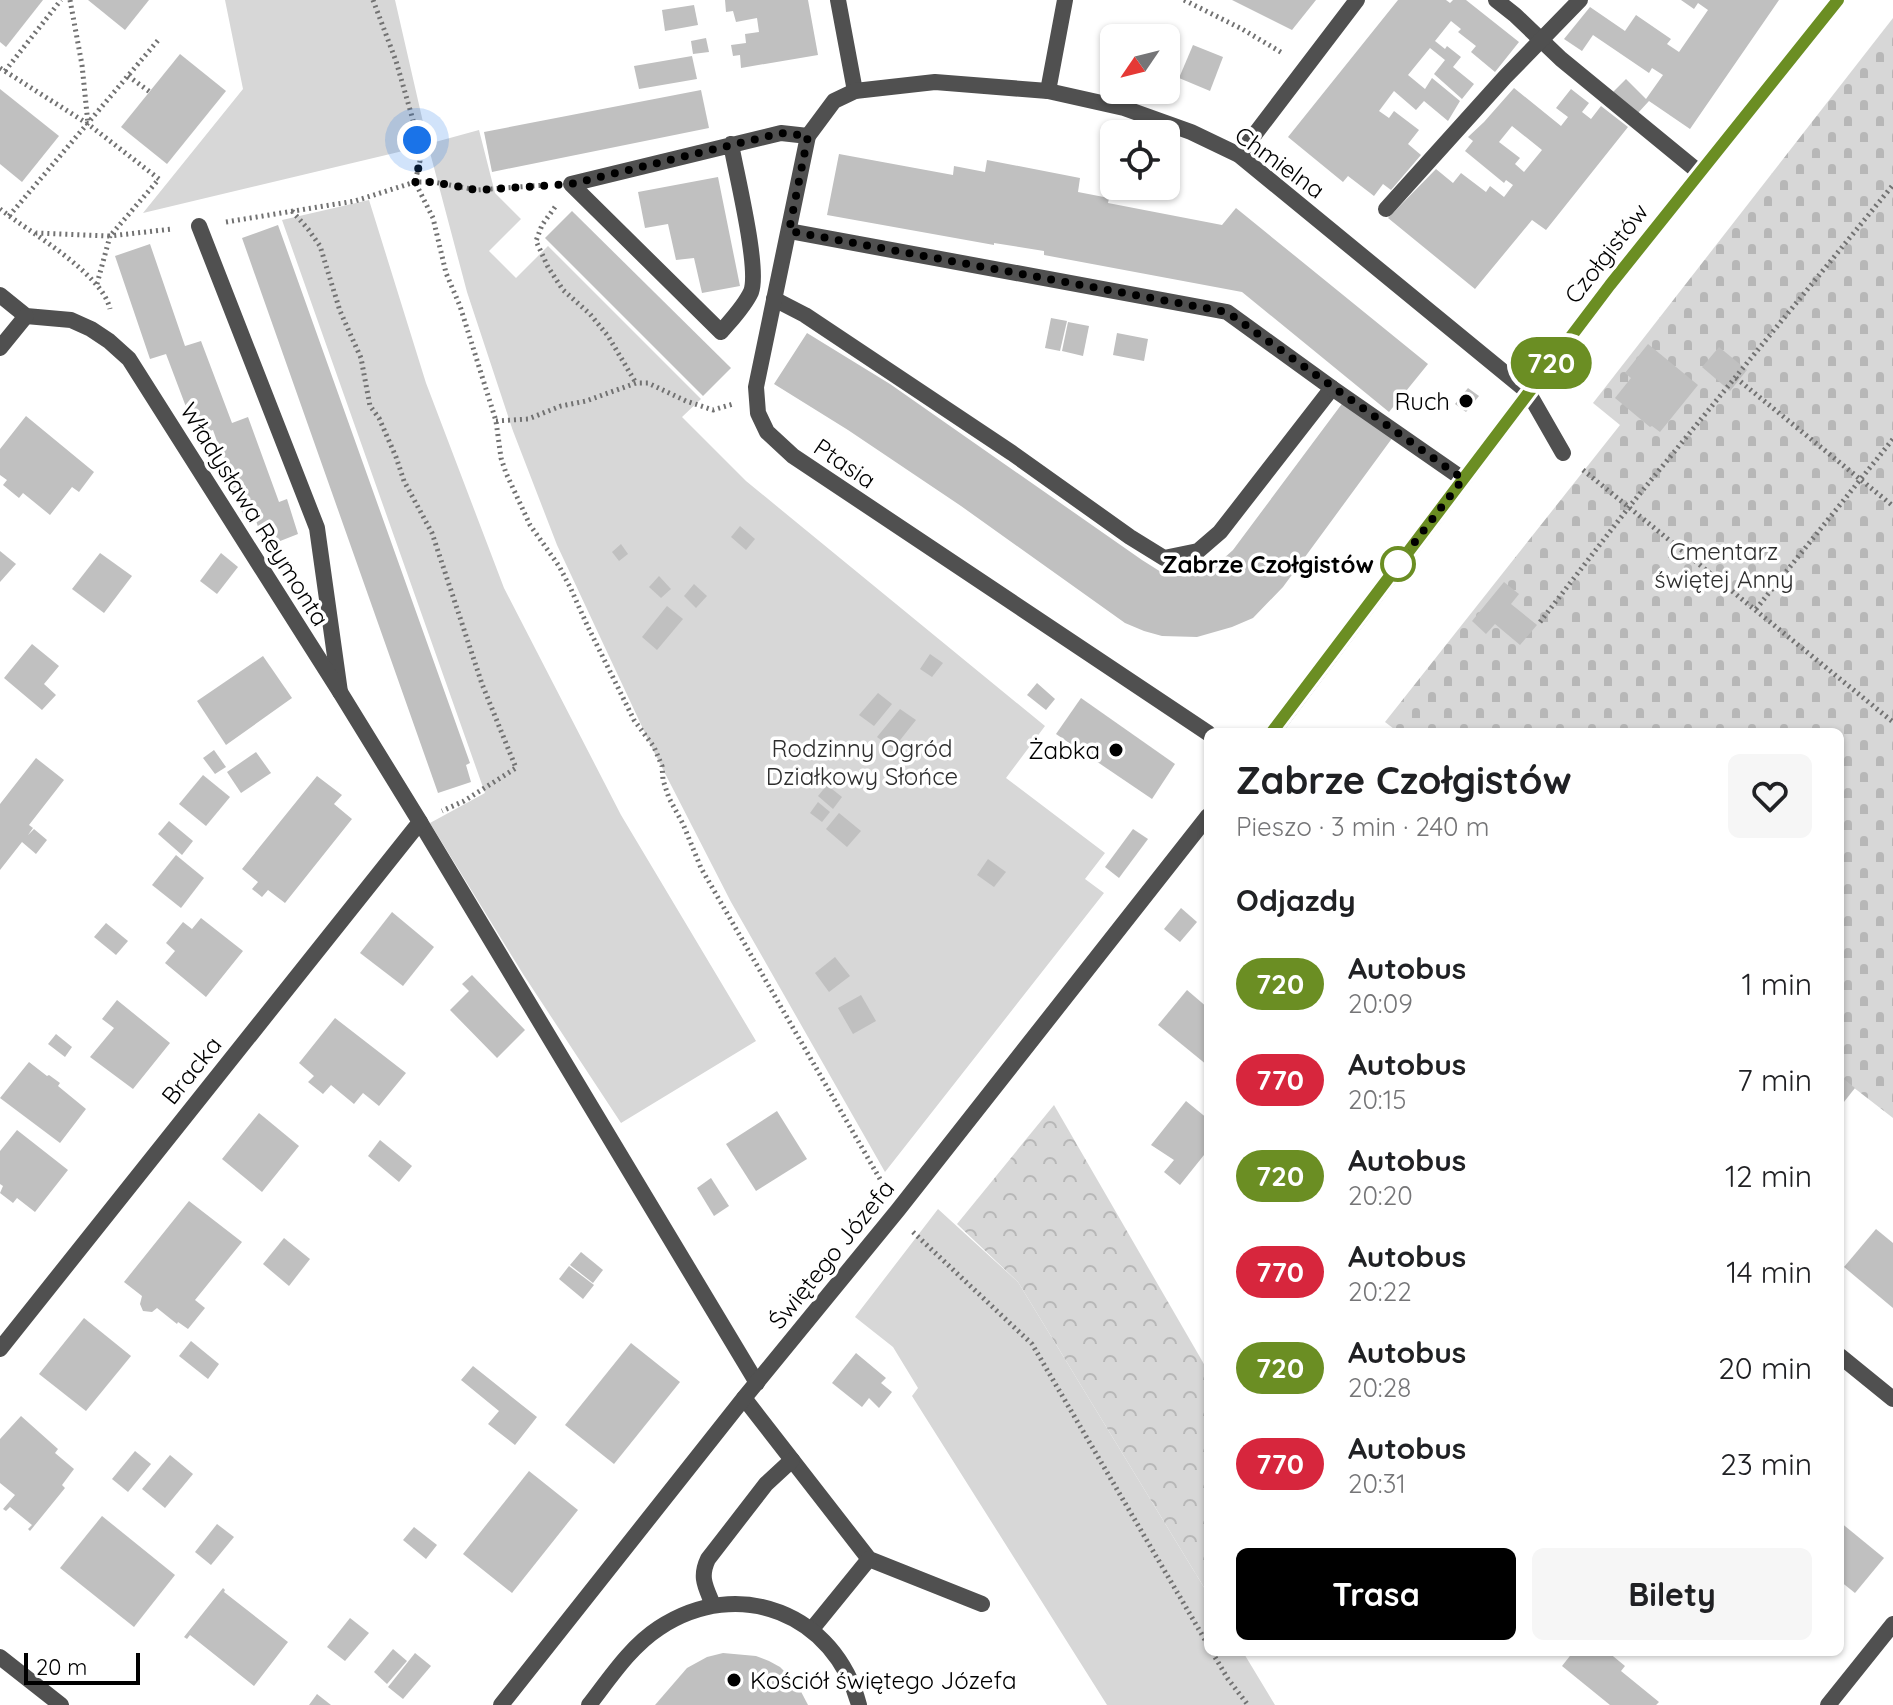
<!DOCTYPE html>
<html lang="pl">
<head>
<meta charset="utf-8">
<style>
  body { margin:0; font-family:Quicksand,sans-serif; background:#f6f6f6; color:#202124; height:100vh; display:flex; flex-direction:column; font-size:30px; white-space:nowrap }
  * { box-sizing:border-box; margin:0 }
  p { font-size:26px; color:#757577 }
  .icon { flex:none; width:44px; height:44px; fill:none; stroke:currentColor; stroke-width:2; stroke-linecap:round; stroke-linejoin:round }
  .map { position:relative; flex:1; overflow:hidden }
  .panel { position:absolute; left:1204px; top:728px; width:640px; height:928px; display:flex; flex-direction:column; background:#fff; border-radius:12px; box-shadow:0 2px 6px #0004 }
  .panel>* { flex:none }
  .badge { padding:0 16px; border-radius:26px; font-size:28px; line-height:52px }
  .needle { width:52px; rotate:235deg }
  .controls { position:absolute; left:1100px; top:24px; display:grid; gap:16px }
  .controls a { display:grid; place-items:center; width:80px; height:80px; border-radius:12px; background:#fff; box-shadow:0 2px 6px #0004; font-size:40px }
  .scale { position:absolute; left:24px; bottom:20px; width:116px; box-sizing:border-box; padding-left:8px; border:4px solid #000; border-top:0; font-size:22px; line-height:28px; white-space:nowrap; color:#000; -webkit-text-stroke:6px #fff; paint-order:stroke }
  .you { position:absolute; width:40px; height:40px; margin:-20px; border:6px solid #fff; border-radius:50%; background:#1a73e8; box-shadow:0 0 0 12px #1a73e833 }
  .map>.badge { position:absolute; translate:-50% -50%; box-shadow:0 0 0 4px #fff }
  h2 { padding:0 32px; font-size:30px; line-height:72px }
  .round { display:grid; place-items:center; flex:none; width:84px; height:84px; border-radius:12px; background:#f6f6f6 }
  .headline { display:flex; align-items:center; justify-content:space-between; height:136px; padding:0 32px }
  h1 { font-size:38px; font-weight:700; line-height:60px }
  .primary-button { display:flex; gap:16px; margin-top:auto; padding:16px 32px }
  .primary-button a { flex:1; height:92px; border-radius:12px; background:#000; color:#fff; font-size:32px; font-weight:700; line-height:92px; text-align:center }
  .primary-button a+a { background:#f6f6f6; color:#202124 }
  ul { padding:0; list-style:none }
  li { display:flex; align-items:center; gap:24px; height:96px; padding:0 32px }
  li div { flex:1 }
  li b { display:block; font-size:30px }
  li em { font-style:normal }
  li .badge { min-width:88px; font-weight:700; text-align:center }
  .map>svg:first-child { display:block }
  .green { fill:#d7d7d7 }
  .forest { fill:url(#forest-crowns) }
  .cemetery { fill:url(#cemetery-stones) }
  .building { fill:#c0c0c0; fill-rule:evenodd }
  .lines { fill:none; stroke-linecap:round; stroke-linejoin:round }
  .path { stroke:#727272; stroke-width:5; stroke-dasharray:2 4; stroke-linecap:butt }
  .service { stroke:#505050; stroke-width:16 }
  .pedestrian { stroke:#505050; stroke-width:16 }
  .minor { stroke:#505050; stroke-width:16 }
  .tertiary { stroke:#505050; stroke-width:16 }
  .line-casing { stroke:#fff; stroke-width:18 }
  .line { stroke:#6b8e23; stroke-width:12 }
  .walk { stroke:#000; stroke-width:8; stroke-dasharray:0 14.4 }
  .poi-dot { fill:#000; stroke:#fff; stroke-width:3 }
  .stop-dot { fill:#fff; stroke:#6b8e23; stroke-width:4 }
  .labels { text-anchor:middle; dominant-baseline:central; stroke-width:7; stroke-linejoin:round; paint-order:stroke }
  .street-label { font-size:24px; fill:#000; stroke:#fff }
  .poi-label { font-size:24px; fill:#000; stroke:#fff; text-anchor:end }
  .park-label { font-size:24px; fill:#2e2e2e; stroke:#fff }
  .stop-label { font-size:24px; font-weight:bold; fill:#000; stroke:#fff; text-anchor:end }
</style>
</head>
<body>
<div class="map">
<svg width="1893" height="1705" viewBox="0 0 1893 1705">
  <defs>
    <pattern id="forest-crowns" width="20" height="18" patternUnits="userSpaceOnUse" patternTransform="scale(2)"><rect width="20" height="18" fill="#d7d7d7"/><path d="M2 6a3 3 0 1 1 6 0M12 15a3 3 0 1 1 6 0" fill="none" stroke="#b7b7b7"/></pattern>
    <pattern id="cemetery-stones" width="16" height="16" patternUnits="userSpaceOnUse" patternTransform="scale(2)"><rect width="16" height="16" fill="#d7d7d7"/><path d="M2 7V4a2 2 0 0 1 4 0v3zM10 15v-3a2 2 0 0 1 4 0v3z" fill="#b7b7b7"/></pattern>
  </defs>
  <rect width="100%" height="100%" fill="#fff"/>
  <g class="green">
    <path d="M225,0H395L428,144L479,130L495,193L521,219L489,251L516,278L548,246L701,399L682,417L746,481L1045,726L1006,778L1105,853L1085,879L1104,893L885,1172L731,902L652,748L557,545L513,431L467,292L428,145L143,213L243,89Z"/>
    <path d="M369,200L426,383L504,588L621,815L756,1041L621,1123L523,974L430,823L485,793L282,220Z"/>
    <path d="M938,1209L1018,1282L1208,1594V1652H1243L1275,1705H1107L912,1396L918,1388L893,1347L855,1317Z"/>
  </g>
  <path class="forest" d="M1054,1105L1208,1371V1594L1018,1282L957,1224Z"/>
  <path class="cemetery" d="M1893,18V1118L1840,1077V732H1398L1385,722L1620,425L1593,403Z"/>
  <g class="building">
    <path d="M0,0H43L6,47L0,42Z"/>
    <path d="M88,0H149L125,30Z"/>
    <path d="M725,0H808L818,55L741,68L740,55L733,56L731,45L746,43L745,34L759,32L757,18L736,22L733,11L726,12Z"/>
    <path d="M1232,0H1316L1292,30Z"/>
    <path d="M1398,0H1446L1450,3L1453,0H1466L1519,42L1495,72L1471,52L1476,46L1458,32L1461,29L1451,21L1435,41L1445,49L1447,46L1461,57L1453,67L1474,84L1462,99L1434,74L1445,60L1430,48L1408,75L1425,89L1432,78L1460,101L1448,121L1424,101L1416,110L1394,91L1379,111L1389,118L1394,111L1419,130L1408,144L1421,155L1391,190L1383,184L1374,196L1348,176L1343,182L1288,137Z"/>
    <path d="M1681,0H1779L1690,129L1649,101L1637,114L1613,92L1626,79L1646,99L1663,75L1652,68L1649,73L1593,35L1582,51L1564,39L1590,7L1625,31L1636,15L1671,39L1667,44L1679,52L1708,10L1698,3L1694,9Z"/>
    <path d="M694,5L698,25L665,31L662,10Z"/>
    <path d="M706,38L709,52L693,54L691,41Z"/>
    <path d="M1193,45L1223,57L1210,91L1179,78Z"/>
    <path d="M180,54L226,91L167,164L121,127Z"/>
    <path d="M692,56L697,79L639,89L634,66Z"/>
    <path d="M1514,88L1561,126L1568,117L1556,108L1571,89L1589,103L1582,112L1591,119L1601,106L1628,127L1546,230L1532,220L1475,289L1388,218L1436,169L1453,183L1461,173L1486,192L1490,186L1504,197L1513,185L1506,180L1504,183L1465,151L1473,141L1468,137L1484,122ZM1512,126L1542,150L1524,172L1515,164L1520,158L1499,142Z"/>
    <path d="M0,89L59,136L22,182L0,164Z"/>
    <path d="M701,90L709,128L492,172L484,132Z"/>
    <path d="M839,154L953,175L954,166L985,172L987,160L1080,178L1078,192L1109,198L1108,203L1222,225L1236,208L1428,364L1389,412L1242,292L1044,255V251L994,243V245L827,215Z"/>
    <path d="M718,177L740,286L702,293L694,258L676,260L668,224L645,228L638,192Z"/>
    <path d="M572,211L731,368L703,396L545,238Z"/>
    <path d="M278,225L470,763L466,765L471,782L438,793L242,238Z"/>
    <path d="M150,244L185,346L201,341L232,423L248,417L279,502L287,499L298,534L265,547L253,512L243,515L213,430L197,436L166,354L150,359L115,256Z"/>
    <path d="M1051,318L1067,321L1060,351L1045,348Z"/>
    <path d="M1068,322L1089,326L1083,356L1062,351Z"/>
    <path d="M807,333L890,384L1142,560L1161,572L1179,576L1196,575L1213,568L1233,550L1344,401L1393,437L1283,587L1253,618L1232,627L1197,637L1162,636L1144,631L1125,623L961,506L848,430L774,384Z"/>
    <path d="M1117,333L1148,339L1144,361L1113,355Z"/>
    <path d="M1648,344L1698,385L1660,432L1652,426L1650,427L1615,398L1631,378L1625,373Z"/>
    <path d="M1719,347L1747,370L1730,391L1702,367Z"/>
    <path d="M1468,388L1479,396L1466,412L1455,404Z"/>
    <path d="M26,416L94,472L79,492L72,487L50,515L23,493L19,498L3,485L7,480L0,475V449Z"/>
    <path d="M740,526L755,539L746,550L731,537Z"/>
    <path d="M621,544L628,554L619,561L612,552Z"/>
    <path d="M0,551L16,564L0,582Z"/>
    <path d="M100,553L132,576L104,613L72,589Z"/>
    <path d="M221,553L238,567L217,594L200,581Z"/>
    <path d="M659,576L671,589L661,598L649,587Z"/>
    <path d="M1504,582L1519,594L1511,604L1537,625L1520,645L1495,624L1486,634L1472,621Z"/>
    <path d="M694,584L707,596L696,608L684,596Z"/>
    <path d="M667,606L683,619L657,650L642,637Z"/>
    <path d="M32,644L59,666L44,684L56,695L42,710L4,678Z"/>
    <path d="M930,654L943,663L932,677L920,669Z"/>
    <path d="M263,656L292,698L226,745L197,701Z"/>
    <path d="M1037,683L1055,699L1046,710L1027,695Z"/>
    <path d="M878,693L892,704L874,726L859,715Z"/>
    <path d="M1081,698L1175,764L1152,799L1056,734Z"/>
    <path d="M900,709L916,720L893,749L877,737Z"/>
    <path d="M214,750L226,767L215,774L203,758Z"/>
    <path d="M256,752L271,773L241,793L227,772Z"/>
    <path d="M36,758L64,780L29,825L33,828L28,835L34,829L47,840L36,854L22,842L0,870V804Z"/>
    <path d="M203,775L230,797L206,826L179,804Z"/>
    <path d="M317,776L342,795L334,804L352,819L285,903L268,890L262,897L252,889L258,882L242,869Z"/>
    <path d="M827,785L842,797L833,809L818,796Z"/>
    <path d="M818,802L830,812L822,822L810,813Z"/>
    <path d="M839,813L861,831L847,847L826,829Z"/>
    <path d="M169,821L193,841L182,855L158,834Z"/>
    <path d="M1133,829L1148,839L1119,878L1105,867Z"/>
    <path d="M176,855L204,878L181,908L152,885Z"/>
    <path d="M988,859L1006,872L994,887L977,875Z"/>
    <path d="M1181,908L1197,922L1180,942L1164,929Z"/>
    <path d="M392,912L434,947L403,986L360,953Z"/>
    <path d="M201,918L243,951L206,997L165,963L175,951L166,943L183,922L192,929Z"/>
    <path d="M106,923L128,941L116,955L94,937Z"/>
    <path d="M835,957L850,976L829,992L815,973Z"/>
    <path d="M472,975L525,1030L497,1058L450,1010L469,991L462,984Z"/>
    <path d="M1187,990L1208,1008V1063L1207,1065L1158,1025Z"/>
    <path d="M861,995L876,1021L853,1034L838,1008Z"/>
    <path d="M117,1000L170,1043L133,1089L90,1057L114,1028L102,1019Z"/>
    <path d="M335,1018L406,1073L379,1106L363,1093L354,1104L331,1085L323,1094L308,1082L314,1076L299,1063Z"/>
    <path d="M56,1034L72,1047L65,1057L48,1044Z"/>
    <path d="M29,1062L47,1076L49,1075L60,1083L58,1086L86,1109L60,1143L0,1098Z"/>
    <path d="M1840,1076L1855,1088L1840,1107Z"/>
    <path d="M1186,1101L1208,1119V1150L1180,1185L1164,1172L1174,1160L1151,1145Z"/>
    <path d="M777,1111L807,1159L756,1191L726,1144Z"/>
    <path d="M259,1113L299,1146L262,1192L222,1159Z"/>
    <path d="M17,1130L68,1170L35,1212L17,1198L13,1203L0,1193L3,1186L0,1184V1151Z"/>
    <path d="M380,1140L412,1166L399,1182L368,1156Z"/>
    <path d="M711,1178L729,1206L714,1216L697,1188Z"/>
    <path d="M189,1201L242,1242L195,1300L205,1308L188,1329L178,1322L177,1324L157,1308L152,1312L143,1311L140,1304L142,1296L124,1282Z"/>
    <path d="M1876,1229L1893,1243V1308L1844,1267Z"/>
    <path d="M284,1238L310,1259L289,1286L263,1264Z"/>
    <path d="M581,1252L603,1270L593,1283L570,1265Z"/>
    <path d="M569,1266L594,1285L583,1299L559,1279Z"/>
    <path d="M84,1318L131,1356L86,1411L39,1374Z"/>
    <path d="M191,1341L219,1364L208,1379L179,1356Z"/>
    <path d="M631,1343L680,1382L614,1464L565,1425Z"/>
    <path d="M856,1353L886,1378L881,1383L892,1392L879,1408L869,1398L862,1407L832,1383Z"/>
    <path d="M473,1366L537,1417L515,1445L488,1424L499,1411L461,1380Z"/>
    <path d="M21,1416L58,1449L55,1453L74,1469L62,1485L65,1488L30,1531L28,1529L32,1525L10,1507L6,1511L3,1509L15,1495L0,1483V1439Z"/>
    <path d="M135,1451L151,1464L128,1492L112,1479Z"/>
    <path d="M170,1455L193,1474L165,1508L142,1489Z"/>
    <path d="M529,1471L578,1510L512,1593L463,1554Z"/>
    <path d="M102,1516L175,1575L134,1627L60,1568Z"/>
    <path d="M1840,1522L1884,1558L1855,1593L1840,1581Z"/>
    <path d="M217,1524L234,1537L211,1565L195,1552Z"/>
    <path d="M414,1527L437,1545L426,1559L403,1540Z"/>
    <path d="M223,1588L225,1590L224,1592L288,1642L254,1686L190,1635L187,1639L184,1637Z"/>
    <path d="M350,1618L369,1633L345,1661L327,1647Z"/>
    <path d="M393,1649L407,1661L387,1684L374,1672Z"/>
    <path d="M1573,1652H1608L1625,1666L1621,1671L1659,1702L1656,1705H1610L1562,1666Z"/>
    <path d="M415,1653L431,1666L403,1699L388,1687Z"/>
    <path d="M723,1653L756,1656L769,1661L780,1667L797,1684L808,1705H655L687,1668L707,1657Z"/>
    <path d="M317,1694L331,1705H309Z"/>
  </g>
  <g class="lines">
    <g class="path">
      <path d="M70,0L82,65L88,124"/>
      <path d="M373,0L396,61L413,120L420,161L415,182L433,218L446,273L460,306L496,421L501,458L506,473L530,525L559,566L570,587L588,627L634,720L654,747L662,766L663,780L669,798L683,824L701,868L884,1186"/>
      <path d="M1184,0L1242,29L1284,54"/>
      <path d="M0,68L88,124L159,179L110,236L36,233"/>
      <path d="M5,71L61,0"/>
      <path d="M128,76L150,92"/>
      <path d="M555,207L542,225L536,241L548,267L563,290L590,314L608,336L636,383"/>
      <path d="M0,209C29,232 102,273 110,309"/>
      <path d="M292,211L308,229L320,246L340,311L361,358L370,406L379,418L396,457L404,481L432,533L482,684L516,768L464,801L442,811"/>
      <path d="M9,216L160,38"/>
      <path d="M226,222L355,201L415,182H433L477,190L546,185"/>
      <path d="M97,284L110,236L172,229"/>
      <path d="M1736,378L1893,506"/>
      <path d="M496,421L528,419L561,406L586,401L636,383H648L686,401L713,410L733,404"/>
      <path d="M1583,470L1893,722"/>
      <path d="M1756,609L1893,439"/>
      <path d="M1540,622L1629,507L1893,185"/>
      <path d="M913,1232L1032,1344L1208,1645"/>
      <path d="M1212,1652L1228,1679L1248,1705"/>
    </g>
    <g class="service">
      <path d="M1496,0L1515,15L1561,59L1700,173"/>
      <path d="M731,144C736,173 760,269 751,292C744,307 731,320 721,332L571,184L781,133L808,136"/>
      <path d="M1386,209L1505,77L1580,0"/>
      <path d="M199,226L317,528L340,692"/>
      <path d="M774,299L805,315L1012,453L1130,537L1164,558L1198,551L1220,532L1332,388L1227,312L789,231"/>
      <path d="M1332,388L1463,479"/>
      <path d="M1528,392L1563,453"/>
      <path d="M744,1398L869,1559L982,1604"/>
      <path d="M713,1605C706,1587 699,1578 708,1559L766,1484L792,1460"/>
      <path d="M812,1629L869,1559"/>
      <path d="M589,1705C610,1678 630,1647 659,1628C739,1575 835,1614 859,1705"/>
    </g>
    <path class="pedestrian" d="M420,822L757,1383"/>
    <g class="minor">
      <path d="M838,0L855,91"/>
      <path d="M1048,91L1065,0"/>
      <path d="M1239,155L1357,0"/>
      <path d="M0,295L26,316L71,320L91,329L109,341L129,359L340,692L420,822L0,1349"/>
      <path d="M0,348L26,316"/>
      <path d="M1273,732L1610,285L1838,0"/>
      <path d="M1208,733L793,456L767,432L758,413L756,387L808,136L834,101L855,91L935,82L1048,91L1124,108L1191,132L1239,155L1528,392"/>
      <path d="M1840,1356L1893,1399"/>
      <path d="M501,1705L744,1398L898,1210L1208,816"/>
      <path d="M1828,1705L1893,1624"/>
    </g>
    <path class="tertiary" d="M0,1657L61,1705"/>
  </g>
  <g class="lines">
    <defs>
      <path id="line" d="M1272,732L1610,285L1838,0"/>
    </defs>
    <use href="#line" class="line-casing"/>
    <use href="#line" class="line"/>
    <path class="walk" d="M417,140L420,161L415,182H433L477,190L571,184L781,133L808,136L789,231L1227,312L1463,479L1398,564"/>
  </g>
  <g class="poi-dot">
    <circle cx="1466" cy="401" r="8"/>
    <circle cx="1116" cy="750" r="8"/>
    <circle cx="734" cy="1680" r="8"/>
  </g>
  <circle class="stop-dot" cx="1398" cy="564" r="16"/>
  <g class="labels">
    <g class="street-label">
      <text transform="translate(1280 162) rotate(36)">Chmielna</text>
      <text transform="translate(1606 253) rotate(-52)">Czołgistów</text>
      <text transform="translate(845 463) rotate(34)">Ptasia</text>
      <text transform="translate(255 514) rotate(58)">Władysława Reymonta</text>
      <text transform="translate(191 1070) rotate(-51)">Bracka</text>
      <text transform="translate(831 1254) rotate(-51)">Świętego Józefa</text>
    </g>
    <g class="poi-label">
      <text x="1450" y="401">Ruch</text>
      <text x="1100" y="750">Żabka</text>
      <text x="750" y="1680" text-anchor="start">Kościół świętego Józefa</text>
    </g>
    <g class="park-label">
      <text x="1724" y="551">Cmentarz<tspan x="1724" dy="28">świętej Anny</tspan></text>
      <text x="862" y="748">Rodzinny Ogród<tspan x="862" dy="28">Działkowy Słońce</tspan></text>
    </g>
    <g class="stop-label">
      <text x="1374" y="564">Zabrze Czołgistów</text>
    </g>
  </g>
</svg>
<div class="controls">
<a><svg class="needle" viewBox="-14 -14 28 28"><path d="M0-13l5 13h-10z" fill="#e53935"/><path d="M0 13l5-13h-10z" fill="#757577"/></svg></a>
<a><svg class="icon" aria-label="locate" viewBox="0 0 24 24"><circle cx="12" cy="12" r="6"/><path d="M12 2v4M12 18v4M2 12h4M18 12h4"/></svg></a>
</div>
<div class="scale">20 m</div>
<div class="you" style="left:417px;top:140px"></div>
<b class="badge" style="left:1551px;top:363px;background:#6b8e23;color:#fff">720</b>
<section class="panel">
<div class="headline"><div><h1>Zabrze Czołgistów</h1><p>Pieszo · 3 min · 240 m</p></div><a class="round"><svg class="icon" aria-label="heart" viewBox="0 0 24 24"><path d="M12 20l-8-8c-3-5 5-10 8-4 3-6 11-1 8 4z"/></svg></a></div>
<h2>Odjazdy</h2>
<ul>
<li><span class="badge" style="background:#6b8e23;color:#fff">720</span><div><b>Autobus</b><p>20:09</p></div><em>1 min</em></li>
<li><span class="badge" style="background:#d7263d;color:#fff">770</span><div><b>Autobus</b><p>20:15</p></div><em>7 min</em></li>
<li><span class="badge" style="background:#6b8e23;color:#fff">720</span><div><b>Autobus</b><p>20:20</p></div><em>12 min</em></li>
<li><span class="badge" style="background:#d7263d;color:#fff">770</span><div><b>Autobus</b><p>20:22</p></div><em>14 min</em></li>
<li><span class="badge" style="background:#6b8e23;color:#fff">720</span><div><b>Autobus</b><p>20:28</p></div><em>20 min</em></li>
<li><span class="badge" style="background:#d7263d;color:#fff">770</span><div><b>Autobus</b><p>20:31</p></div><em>23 min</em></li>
</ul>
<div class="primary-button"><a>Trasa</a><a>Bilety</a></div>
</section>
</div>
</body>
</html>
